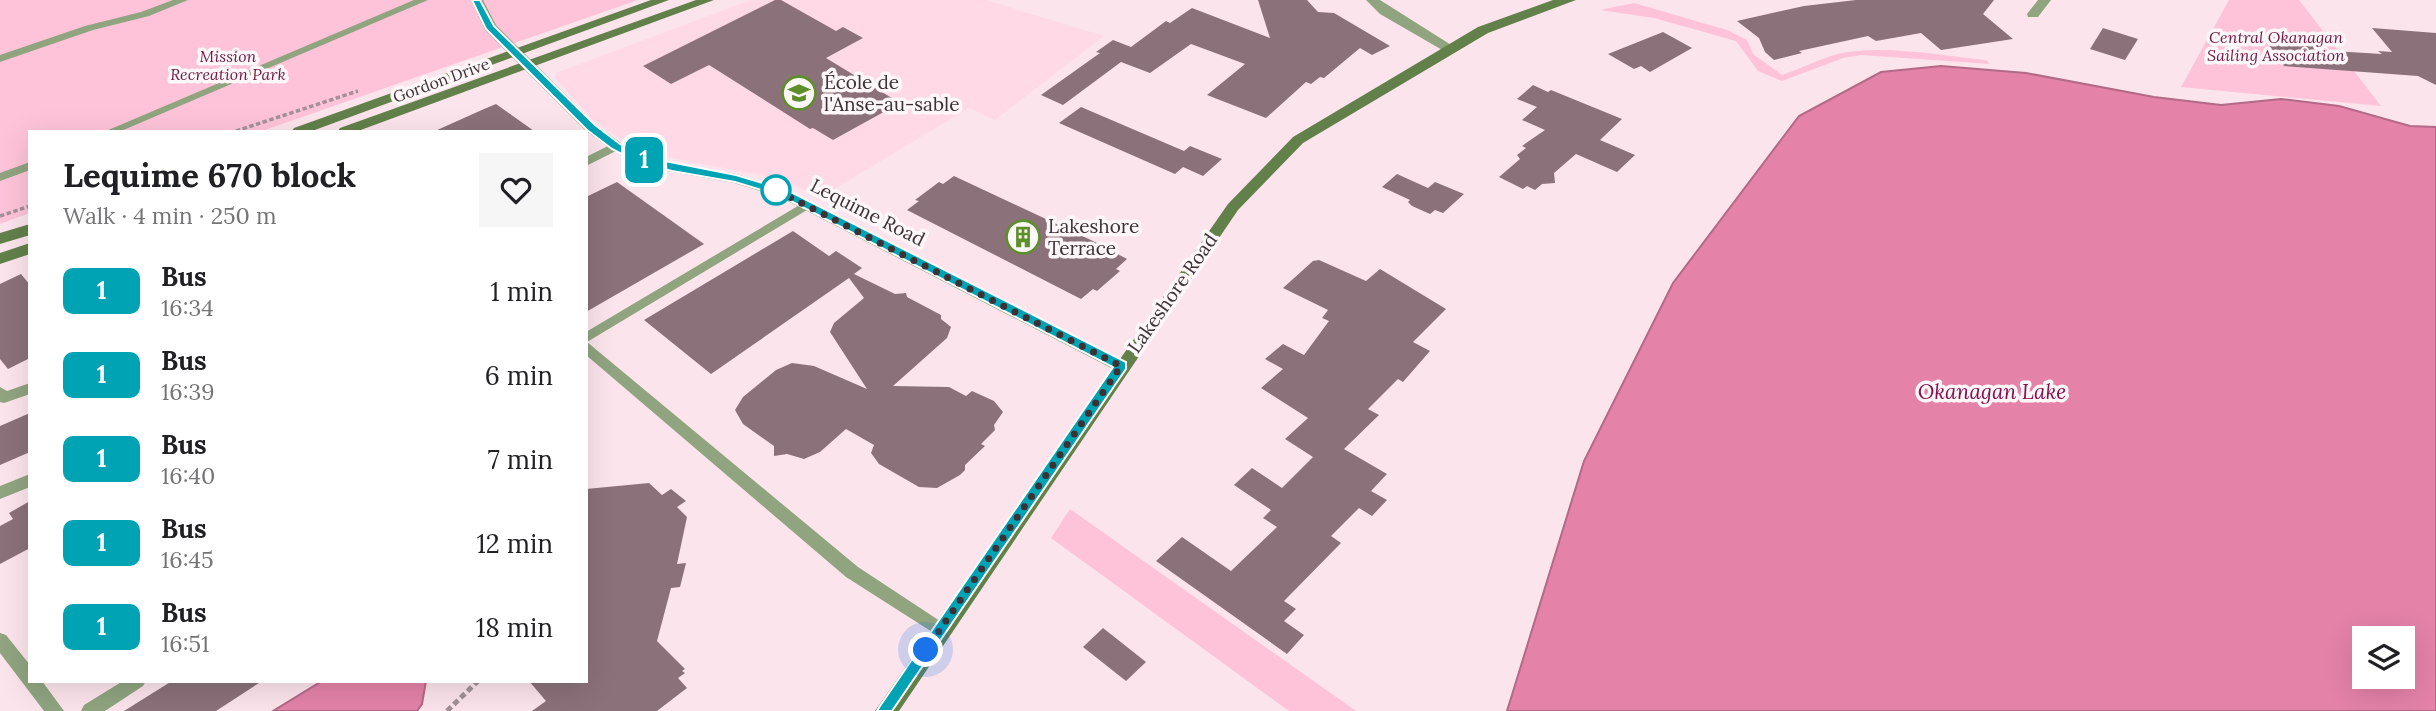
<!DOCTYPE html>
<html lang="en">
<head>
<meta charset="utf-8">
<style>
  body { margin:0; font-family:Lora,serif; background:#f6f6f6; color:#202124; height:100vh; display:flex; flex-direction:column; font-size:26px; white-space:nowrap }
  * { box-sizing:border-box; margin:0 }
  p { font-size:23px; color:#757577 }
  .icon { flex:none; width:38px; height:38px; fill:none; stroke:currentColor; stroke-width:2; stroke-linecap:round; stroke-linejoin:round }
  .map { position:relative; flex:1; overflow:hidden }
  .side { position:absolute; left:28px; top:130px; width:560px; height:553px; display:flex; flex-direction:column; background:#fff; border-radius:0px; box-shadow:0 7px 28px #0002 }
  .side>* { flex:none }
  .badge { padding:0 14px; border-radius:10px; font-size:24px; line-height:46px }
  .buttons { position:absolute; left:2352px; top:626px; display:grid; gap:14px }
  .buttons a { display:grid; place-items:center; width:63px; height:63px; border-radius:0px; background:#fff; box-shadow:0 7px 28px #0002; font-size:35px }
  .you { position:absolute; width:35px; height:35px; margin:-18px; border:5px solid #fff; border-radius:50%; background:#1a73e8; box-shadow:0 0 0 10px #1a73e833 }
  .map>.badge { position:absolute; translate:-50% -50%; box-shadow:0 0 0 4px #fff }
  .round { display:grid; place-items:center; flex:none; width:74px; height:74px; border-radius:0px; background:#f6f6f6 }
  .headline { display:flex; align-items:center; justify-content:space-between; height:119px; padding:0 35px }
  h1 { font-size:33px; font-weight:700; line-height:52px }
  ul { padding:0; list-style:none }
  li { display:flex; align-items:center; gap:21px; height:84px; padding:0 35px }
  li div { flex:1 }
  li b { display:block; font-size:26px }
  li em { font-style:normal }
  li .badge { min-width:77px; font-weight:700; text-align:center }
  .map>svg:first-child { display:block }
  .built { fill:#ffd9e6 }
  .green { fill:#fec3d8 }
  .water { fill:#e482a8; stroke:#b26a86; stroke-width:2; fill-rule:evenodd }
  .building { fill:#8b717a }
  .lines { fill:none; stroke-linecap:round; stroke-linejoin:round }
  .path-far1 { stroke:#a39197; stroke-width:3.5; stroke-dasharray:4.5 2.5; stroke-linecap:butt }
  .path { stroke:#a39197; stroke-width:5; stroke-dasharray:6 3.5; stroke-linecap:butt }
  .lane { fill:#8fa47f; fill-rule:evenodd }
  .street { fill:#8fa47f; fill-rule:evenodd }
  .secondary { fill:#62804a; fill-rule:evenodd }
  .line { fill:#00a3b4; stroke:#fff; stroke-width:2 }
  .walk { stroke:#3c3135; stroke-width:7; stroke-dasharray:0 12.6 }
  .stop-dot { fill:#fff; stroke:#00a3b4; stroke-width:3.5 }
  .labels { text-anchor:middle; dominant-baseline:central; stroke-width:7; stroke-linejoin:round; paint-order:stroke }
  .far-park-label { font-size:16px; font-style:italic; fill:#6f1942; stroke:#fdf7f9 }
  .far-street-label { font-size:16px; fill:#3c3135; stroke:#fdf7f9 }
  .poi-label { font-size:19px; fill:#3c3135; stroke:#fdf7f9; text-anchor:start }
  .street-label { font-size:19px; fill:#3c3135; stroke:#fdf7f9 }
  .water-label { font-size:21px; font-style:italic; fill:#860f4d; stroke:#fdf7f9 }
</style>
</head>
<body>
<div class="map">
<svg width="2436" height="711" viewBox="0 0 2436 711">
  <rect width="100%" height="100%" fill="#fce4ec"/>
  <path class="built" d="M751,0H986L1104,36L995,120L969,108L821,197L776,178L667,157L630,144L593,120L555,78L556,73Z"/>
  <g class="green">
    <path d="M0,0H638L262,131H30V213L0,224Z"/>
    <path d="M2229,0H2299L2381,106L2181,87Z"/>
    <path d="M1634,3L1727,30L1747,40L1753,54L1782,75C1800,69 1819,59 1838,54C1882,44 1942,56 1986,60L1990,64L1861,55L1843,58L1782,81L1758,71L1736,41L1654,18L1600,10Z"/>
    <path d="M1070,509L1356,711H1289L1051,538Z"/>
  </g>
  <g class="water">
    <path d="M1941,66L2026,73L2154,97L2221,105L2281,99L2339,106L2410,126L2436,127V711H1507L1584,461L1673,283L1799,116L1881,72ZM2364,639H2403V677H2364Z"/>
    <path d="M322,681H426L422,704L417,711H273Z"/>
  </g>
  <g class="building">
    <path d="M775,0H781L836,31L843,27L863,38L826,58L900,103L833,140L813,128L810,129L709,65L671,84L643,66Z"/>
    <path d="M1258,0H1307L1318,12L1334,13L1390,46L1372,55L1360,48L1324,78L1320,77L1311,84L1306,82L1266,118L1207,95L1245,64L1191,44L1150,73L1121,62L1063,105L1041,95L1100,53L1096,52L1113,40L1131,47L1166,21L1170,23L1192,8L1270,38Z"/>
    <path d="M1856,0H1994L1983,14L2013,39L1941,50L1921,33L1876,41L1868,36L1799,51L1802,53L1774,60L1765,52L1759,38L1737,21L1804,6Z"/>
    <path d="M2103,28L2138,39L2125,60L2090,49Z"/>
    <path d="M2372,28L2436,33V85L2418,76L2284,66L2270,46H2276L2270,37L2309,41L2316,50L2382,54L2378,51L2392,52Z"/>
    <path d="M1663,32L1692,48L1650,72L1641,66L1634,69L1608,54Z"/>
    <path d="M1533,85L1548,92L1551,90L1622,119L1600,140L1635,155L1617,172L1576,154L1554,173L1555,183L1542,184L1535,190L1527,186L1523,189L1499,177L1520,159L1517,155L1526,148L1522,146L1545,130L1522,120L1537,107L1517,99Z"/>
    <path d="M496,104L534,131H435L484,109Z"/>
    <path d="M1081,107L1184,151L1190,146L1222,159L1203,176L1183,167L1175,174L1059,123Z"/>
    <path d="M1397,174L1428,188L1435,182L1464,194L1443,213L1435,210L1430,214L1412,206L1408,202L1410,200L1382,187Z"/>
    <path d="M954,176L1093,241L1127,259L1116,269L1120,271L1097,291L1093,289L1081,299L907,210L919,201L915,200L939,182L943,184Z"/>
    <path d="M617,182L704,244L586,312V197Z"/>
    <path d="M793,231L829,256L836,251L862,268L854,274L895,294L906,293L907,297L941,315V319L951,327L947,338L893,386L949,387L966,396L972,391L994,401L1003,412L994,425L995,430L981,444L985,446L965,465V470L960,475L937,488L919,487L879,464L871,453L874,445L846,429L820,452L804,459L787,454L774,456V446L743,424L735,410L743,397L776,370L792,363L814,366L867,389L830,332L834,323L864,298L849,278L711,374L644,320Z"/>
    <path d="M1319,260L1366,281L1380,269L1446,309L1413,342L1430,351L1403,382L1398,379L1368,409L1379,415L1344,449L1387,474L1371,491L1387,500L1372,516L1359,508L1331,536L1341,543L1284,601L1296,609L1284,621L1304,635L1287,654L1156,561L1182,537L1231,571L1277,527L1263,518L1271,510L1234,485L1252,468L1282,488L1313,457L1285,439L1308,418L1261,388L1283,369L1265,359L1283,344L1304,355L1329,321L1322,318L1328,310L1283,288L1313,261Z"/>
    <path d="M21,274L30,285V358L8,369L0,359V284Z"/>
    <path d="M30,413V452L0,465V426Z"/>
    <path d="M649,483L662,495L671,489L686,501L677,507L687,517L677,564L686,563L680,587L671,588L657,641L685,669L682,671L685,673L678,678L687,688L657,711H532L546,701L529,681H586V489Z"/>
    <path d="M30,501V548L0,564V526L13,519L9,513Z"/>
    <path d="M1103,628L1146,662L1126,681L1083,647Z"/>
    <path d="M172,681H262L216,711H124Z"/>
  </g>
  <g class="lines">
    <g class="path-far1">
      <path d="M236,131L358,91"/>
      <path d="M0,216L30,206"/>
    </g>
    <path class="path" d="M447,711L478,681"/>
    <g class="lane">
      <path d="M173,0H188L149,16L93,30L0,62V55L85,26L141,12Z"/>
      <path d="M414,0H428L121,131H106Z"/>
      <path d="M616,142L620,143V149L586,166V157Z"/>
      <path d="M30,162V170L0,181V173Z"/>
      <path d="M808,200L814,204L812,207L587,342L858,567L946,625L948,630L946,635L940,637L846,577L586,355V332Z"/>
      <path d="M30,383V394L4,403L0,402V387L7,391Z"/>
      <path d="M30,474V487L0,499V486Z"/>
      <path d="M0,633L6,635L30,665V681H42L64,711H44L0,653Z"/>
      <path d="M123,681H146L143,686L105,711H81L84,705Z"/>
    </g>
    <g class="street">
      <path d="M471,0H483L496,25L596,125L621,143L646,156L674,164L736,174L790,191L1127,362L1130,366L1127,370H1115L780,197L734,183L667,171L636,162L611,149L586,131L485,30Z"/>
      <path d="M1366,0H1380L1456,48L1449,52L1444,51L1380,14Z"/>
      <path d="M2038,0H2051L2038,17H2028L2027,14Z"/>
    </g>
    <g class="secondary">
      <path d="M651,0H669L312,131H292L294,128Z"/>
      <path d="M696,0H714L358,131H338L340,128Z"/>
      <path d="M1553,0H1576L1488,33L1303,143L1238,210L899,711H875L1228,204L1293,137L1478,27Z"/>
      <path d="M30,224V235L0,244V233Z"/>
      <path d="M30,243V254L0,264V253Z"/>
    </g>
  </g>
  <path class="line" d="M472,0H480L494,26L595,125L620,144L645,157L736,175L789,191L1126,362V369L892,711H877L880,706L1113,367L781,196L735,182L672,171L637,162L612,149L587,130L486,29Z"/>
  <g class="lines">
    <path class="walk" d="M776,190L772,188L1121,366L926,650"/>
  </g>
  <defs>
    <symbol id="school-ring" viewBox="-11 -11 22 22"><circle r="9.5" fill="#fdf7f9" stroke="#5d9028" stroke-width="1.5"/><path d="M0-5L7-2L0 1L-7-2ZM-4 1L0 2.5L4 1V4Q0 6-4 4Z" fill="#5d9028"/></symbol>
    <symbol id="building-ring" viewBox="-11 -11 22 22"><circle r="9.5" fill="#fdf7f9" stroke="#5d9028" stroke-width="1.5"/><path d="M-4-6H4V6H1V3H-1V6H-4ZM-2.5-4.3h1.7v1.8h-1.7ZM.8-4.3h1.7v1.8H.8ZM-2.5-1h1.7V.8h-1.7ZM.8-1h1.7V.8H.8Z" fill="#5d9028"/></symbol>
  </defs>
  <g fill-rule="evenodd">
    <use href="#school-ring" x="780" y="74" width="38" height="38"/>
    <use href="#building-ring" x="1004" y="218" width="38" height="38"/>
  </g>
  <circle class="stop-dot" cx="776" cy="190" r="14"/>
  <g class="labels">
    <g class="far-park-label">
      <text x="2276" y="37">Central Okanagan<tspan x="2276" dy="18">Sailing Association</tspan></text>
      <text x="228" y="56">Mission<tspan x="228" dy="18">Recreation Park</tspan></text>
    </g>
    <g class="far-street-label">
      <text transform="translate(441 80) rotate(-20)">Gordon Drive</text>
    </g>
    <g class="poi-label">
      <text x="824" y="82">École de<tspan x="824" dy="22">l'Anse-au-sable</tspan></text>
      <text x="1048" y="226">Lakeshore<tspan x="1048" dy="22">Terrace</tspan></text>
    </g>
    <g class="street-label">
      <text transform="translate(868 212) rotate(27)">Lequime Road</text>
      <text transform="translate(1172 293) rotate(-55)">Lakeshore Road</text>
    </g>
    <g class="water-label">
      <text x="1992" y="391">Okanagan Lake</text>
    </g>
  </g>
</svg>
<div class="buttons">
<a><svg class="icon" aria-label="layers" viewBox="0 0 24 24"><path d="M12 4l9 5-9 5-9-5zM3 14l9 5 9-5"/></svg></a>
</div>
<div class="you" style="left:926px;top:650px"></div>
<b class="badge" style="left:644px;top:160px;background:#00a3b4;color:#fff">1</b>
<section class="side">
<div class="headline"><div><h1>Lequime 670 block</h1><p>Walk · 4 min · 250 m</p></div><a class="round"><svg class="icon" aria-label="heart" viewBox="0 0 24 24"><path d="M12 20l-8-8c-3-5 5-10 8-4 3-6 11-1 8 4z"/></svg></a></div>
<ul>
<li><span class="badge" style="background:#00a3b4;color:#fff">1</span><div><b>Bus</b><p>16:34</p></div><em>1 min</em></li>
<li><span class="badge" style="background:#00a3b4;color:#fff">1</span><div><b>Bus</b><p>16:39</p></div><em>6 min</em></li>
<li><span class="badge" style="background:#00a3b4;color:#fff">1</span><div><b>Bus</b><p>16:40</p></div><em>7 min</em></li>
<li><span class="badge" style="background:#00a3b4;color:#fff">1</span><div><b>Bus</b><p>16:45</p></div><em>12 min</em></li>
<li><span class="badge" style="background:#00a3b4;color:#fff">1</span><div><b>Bus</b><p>16:51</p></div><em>18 min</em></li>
</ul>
</section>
</div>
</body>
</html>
